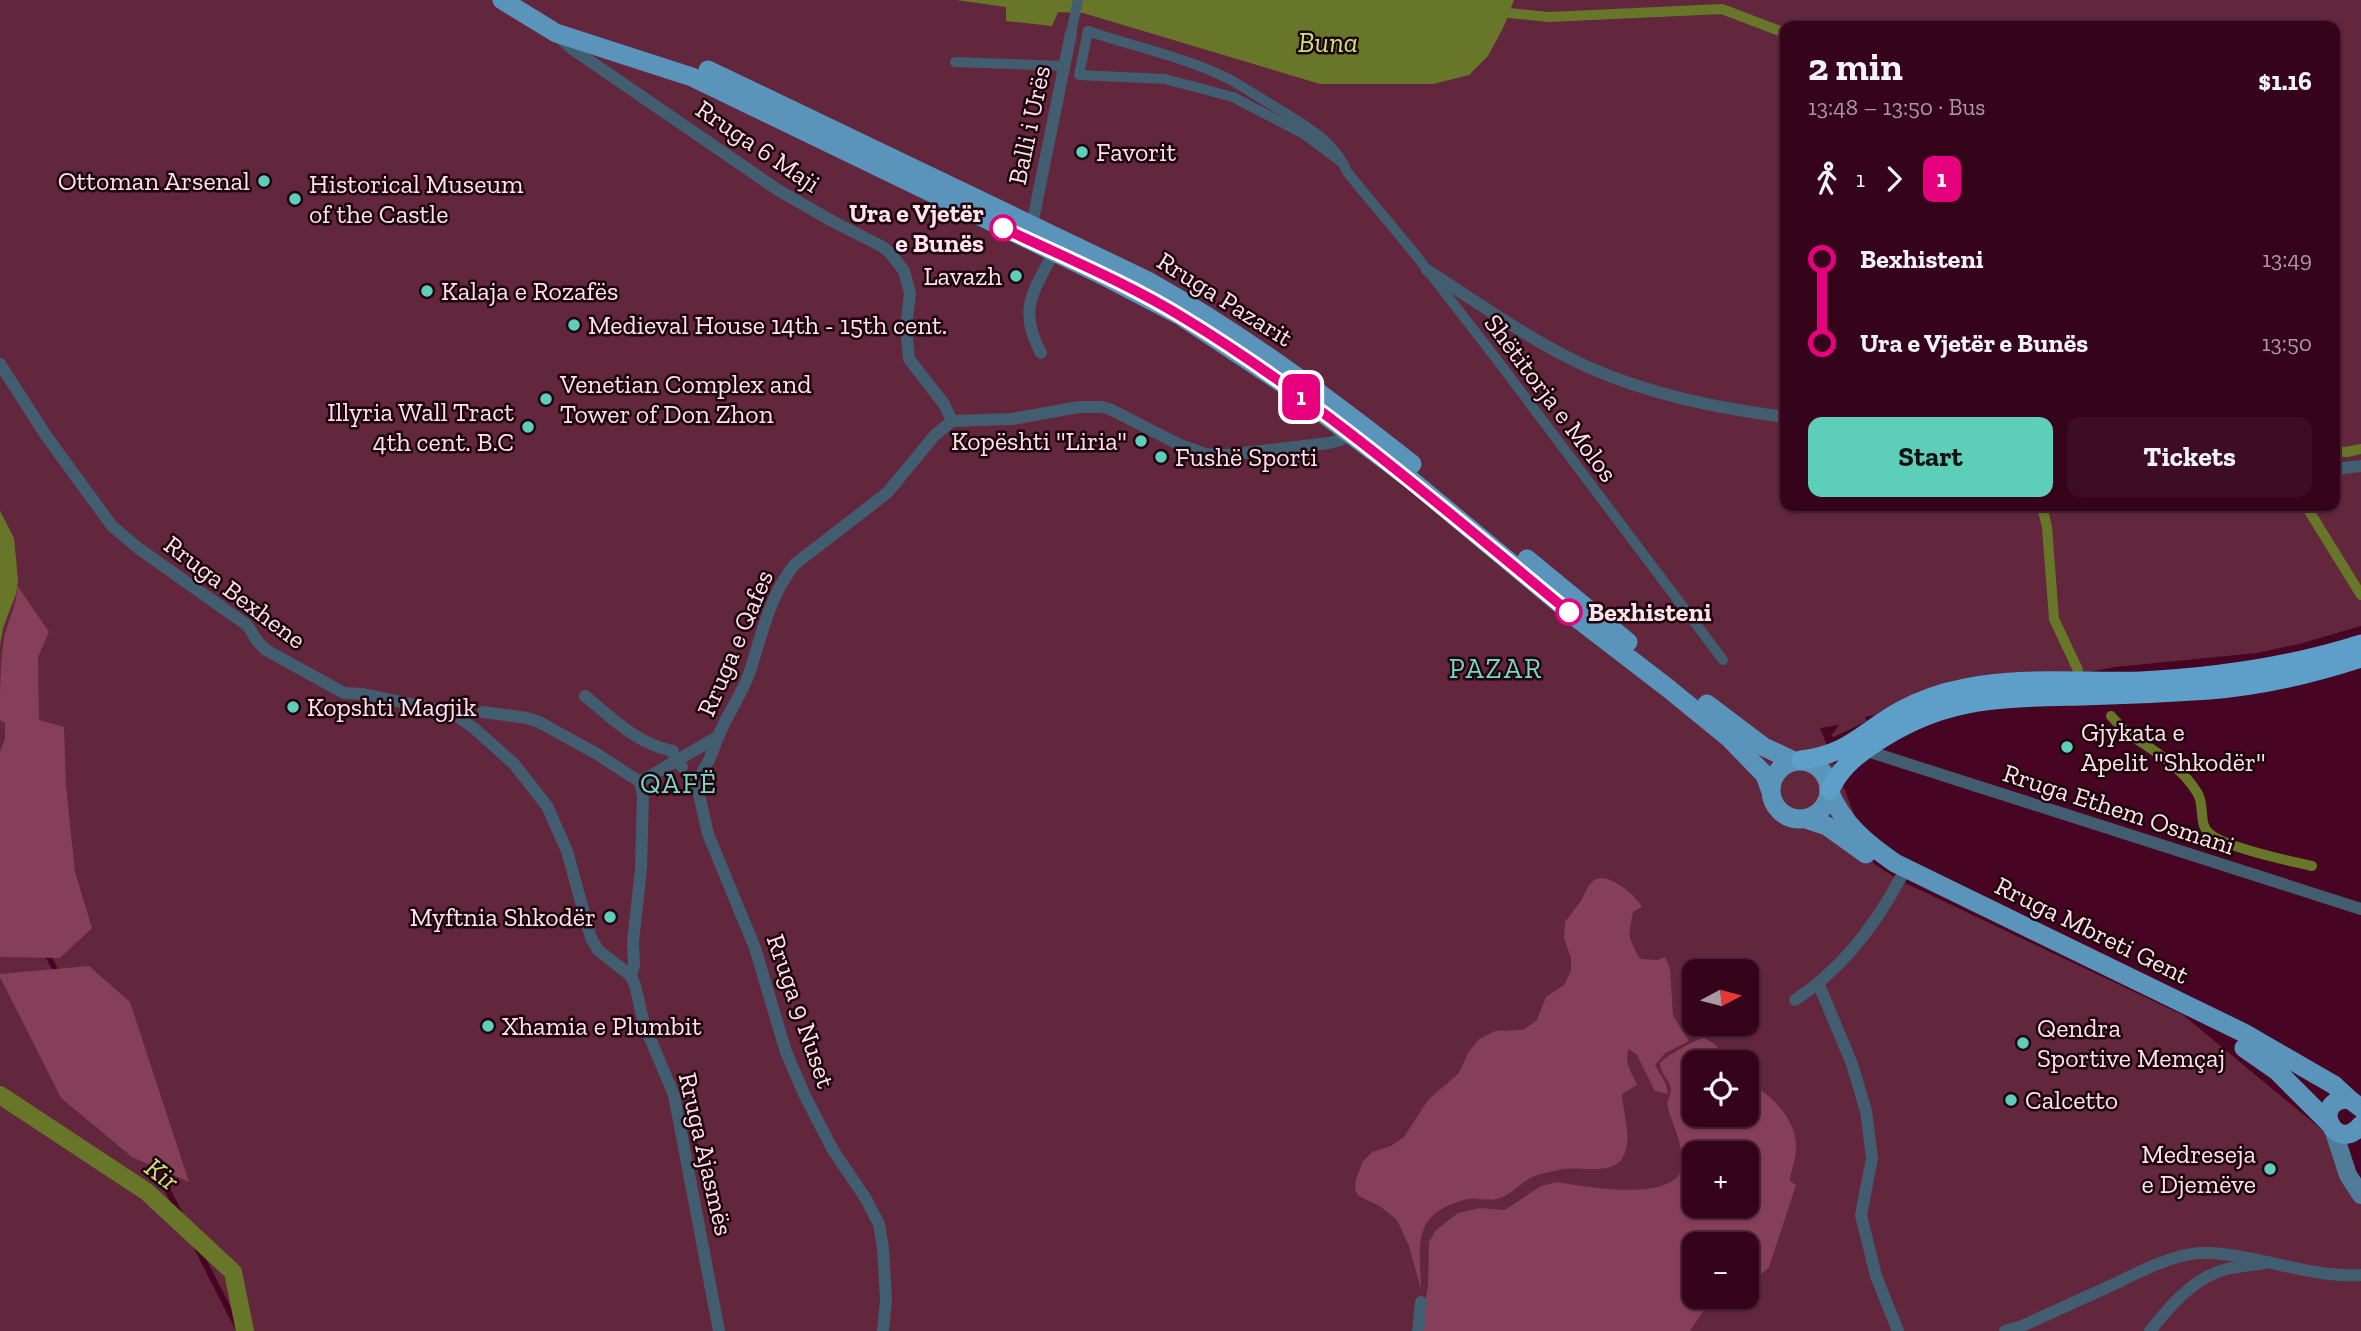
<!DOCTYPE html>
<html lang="en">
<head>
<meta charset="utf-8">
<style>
  body { margin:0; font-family:"Zilla Slab",serif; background:#3d0e23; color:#f1f3f6; height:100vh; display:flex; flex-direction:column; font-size:26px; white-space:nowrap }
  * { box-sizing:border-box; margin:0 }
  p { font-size:23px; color:#aa98a2 }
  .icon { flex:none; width:38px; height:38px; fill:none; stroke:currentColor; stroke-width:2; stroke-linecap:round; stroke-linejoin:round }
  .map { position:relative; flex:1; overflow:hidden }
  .side { position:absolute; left:1780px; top:21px; width:560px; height:490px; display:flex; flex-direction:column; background:#35041a; border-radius:14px; box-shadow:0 2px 5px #0004,0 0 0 2px #4f2539 }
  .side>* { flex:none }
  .badge { padding:0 14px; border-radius:10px; font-size:24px; line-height:46px }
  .needle { width:46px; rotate:83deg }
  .tools { position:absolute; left:1682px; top:959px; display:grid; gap:14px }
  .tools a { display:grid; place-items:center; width:77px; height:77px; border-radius:14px; background:#35041a; box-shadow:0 2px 5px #0004,0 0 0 2px #4f2539; font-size:35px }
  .map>.badge { position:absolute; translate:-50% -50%; box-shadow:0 0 0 4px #fff }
  .legs { display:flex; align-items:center; gap:10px; height:77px; padding:0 28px; font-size:23px }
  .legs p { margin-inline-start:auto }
  .headline { display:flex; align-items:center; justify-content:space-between; height:119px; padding:0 28px }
  h1 { font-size:38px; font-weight:700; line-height:52px }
  .primary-button { display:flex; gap:14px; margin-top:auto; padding:14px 28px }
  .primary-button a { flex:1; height:80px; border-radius:14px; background:#5dceb9; color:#111; font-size:28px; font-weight:700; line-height:80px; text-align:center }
  .primary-button a+a { background:#3d0e23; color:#f1f3f6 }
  ul { padding:0 28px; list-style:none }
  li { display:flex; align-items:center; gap:24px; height:84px; font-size:26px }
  li i { display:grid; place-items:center; width:10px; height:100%; margin:0 9px; background:currentColor }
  li i::after { content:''; width:18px; height:18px; margin:-9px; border:5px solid; border-radius:50%; background:#35041a }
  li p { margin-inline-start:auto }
  li:first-child i { background:linear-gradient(#0000 50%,currentColor 0) }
  li:last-child i { background:linear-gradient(currentColor 50%,#0000 0) }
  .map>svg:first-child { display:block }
  .green { fill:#62273d; fill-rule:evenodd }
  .forest { fill:#863f59; fill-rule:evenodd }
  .water { fill:#68762a }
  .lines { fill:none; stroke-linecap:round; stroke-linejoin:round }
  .canal { stroke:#68762a; stroke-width:10 }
  .river { stroke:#68762a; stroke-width:18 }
  .pedestrian { stroke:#425d70; stroke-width:10 }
  .minor { stroke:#425d70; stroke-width:12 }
  .secondary { stroke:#507c9a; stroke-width:18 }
  .primary { stroke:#5a94bb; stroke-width:19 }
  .trunk { stroke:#5e9fca; stroke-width:19 }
  .minor-bridge { stroke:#425d70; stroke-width:12 }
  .line-1-casing { stroke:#fff; stroke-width:16 }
  .line-1 { stroke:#e6007e; stroke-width:10 }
  .poi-dot { fill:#5dceb9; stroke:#1d040d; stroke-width:2.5 }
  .stop-1-dot { fill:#fff; stroke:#e6007e; stroke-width:3.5 }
  .labels { text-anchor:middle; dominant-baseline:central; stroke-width:5; stroke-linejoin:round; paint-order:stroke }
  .street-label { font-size:26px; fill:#fde3ea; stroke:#1d040d }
  .poi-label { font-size:26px; fill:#fde3ea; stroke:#1d040d; text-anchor:start }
  .stop-label { font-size:26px; font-weight:bold; fill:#fde3ea; stroke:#1d040d; text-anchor:end }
  .water-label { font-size:28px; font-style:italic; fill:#cbe179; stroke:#1d040d }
  .neighbourhood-label { font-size:28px; letter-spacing:2px; fill:#74d9c5; stroke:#1d040d }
</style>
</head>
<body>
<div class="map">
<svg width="2361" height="1331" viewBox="0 0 2361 1331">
  <rect width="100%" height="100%" fill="#470523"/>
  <g class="green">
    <path d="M0,0H2361V626L2299,644L2257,653L2115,667L1865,717L1867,721L1834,737L1831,736L1839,725L1820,728L1874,864L1901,881L2183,1015L2338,1143L2361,1188V1331H243L42,938L0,799ZM1785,26H2334V506H1785ZM1694,971H1746V1024H1694ZM1694,1062H1746V1115H1694ZM1694,1153H1746V1206H1694ZM1694,1244H1746V1297H1694Z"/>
    <path d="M0,815L37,940L236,1331H0Z"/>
  </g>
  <g class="forest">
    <path d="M17,585L49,632L38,657L39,720L64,727L66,786L75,872L92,928L60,958L0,957V752L5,739V723L0,720C0,693 0,664 4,638C8,620 18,603 17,585Z"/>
    <path d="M1601,878C1616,879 1635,895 1642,907L1633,912C1628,939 1627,934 1640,959L1658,960L1665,957L1670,968L1673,1016L1689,1041L1665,1053L1655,1065L1666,1084L1668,1094L1655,1091L1637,1055L1629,1049C1623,1062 1632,1073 1637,1085L1622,1094C1623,1113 1633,1139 1623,1157C1613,1176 1580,1166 1563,1169C1552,1172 1537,1173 1527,1180C1517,1186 1509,1197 1496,1199C1485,1201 1474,1197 1464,1200C1411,1215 1420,1244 1421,1289L1409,1246L1397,1220L1381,1207L1359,1196L1355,1190L1356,1179L1363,1161L1372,1152L1391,1146L1404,1137L1428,1100L1459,1073L1468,1053L1479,1039L1495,1031L1523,1030L1537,1020L1546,997L1564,985L1571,971V958L1564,938L1565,922L1581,901L1589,885L1594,880Z"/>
    <path d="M89,966L130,1002L189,1182L132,1157L61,1098L0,977V974Z"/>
    <path d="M1704,1038L1713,1043L1733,1062H1694V1115H1746L1747,1085C1752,1089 1756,1087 1762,1091C1779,1103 1797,1125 1796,1148C1796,1160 1791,1169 1790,1181L1796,1185L1769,1267L1747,1287L1746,1244H1694V1297H1725L1703,1311L1690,1331H1420L1428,1286L1429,1242L1436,1230L1458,1213L1480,1208L1505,1210L1541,1186L1557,1182C1581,1186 1678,1204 1682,1166C1684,1143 1671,1124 1667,1103C1678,1080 1662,1082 1660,1063C1665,1057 1696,1039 1704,1038ZM1694,1153H1746V1206H1694Z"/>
  </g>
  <g class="water">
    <path d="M956,0H1514L1504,26L1488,56L1469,75L1433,84H1320L1083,13L1058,12L1052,26L1006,21V7Z"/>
    <path d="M0,511L14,538L18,580L16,594L3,628L0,645Z"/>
  </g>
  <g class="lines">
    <g class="canal">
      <path d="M1509,13L1549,17L1722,9L1785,33"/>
      <path d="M2334,451L2347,452L2361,449"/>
      <path d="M2042,506L2047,527L2054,619L2078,670"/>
      <path d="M2306,506L2361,595"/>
      <path d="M2111,716C2117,722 2123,731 2130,735C2154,750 2184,769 2198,794C2205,807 2198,825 2210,834C2227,848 2290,861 2312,866"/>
    </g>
    <path class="river" d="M0,1095L147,1192L233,1272L245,1331"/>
    <g class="pedestrian">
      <path d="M1071,33L1078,0"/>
      <path d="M955,62L1065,66"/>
      <path d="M1344,164L1304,134L1233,97L1165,79L1079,75L1088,31C1135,47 1186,57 1231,80C1248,90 1265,101 1282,111C1309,128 1335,142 1347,172L1415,254L1501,365L1723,660"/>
    </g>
    <g class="minor">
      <path d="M558,36L571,48L778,190L832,221L883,247L891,254L904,271L910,293L906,328L909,359L944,404L952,421"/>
      <path d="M1032,225L1071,33"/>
      <path d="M1427,270C1480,304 1531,341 1588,367C1651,395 1717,408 1785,417"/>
      <path d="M1041,353C1017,309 1034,291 1054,252"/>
      <path d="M0,364L47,437L112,526L138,548L247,625L258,642L266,650L344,693L363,694L435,709L457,716L475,729L514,764L547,806L567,851L591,938L598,950L631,976"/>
      <path d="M2334,469L2361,466"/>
      <path d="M585,696C612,718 637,744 673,751"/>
      <path d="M483,712L527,718L539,722L597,754L640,782"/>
      <path d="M1864,750L2361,909"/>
      <path d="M696,781C707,768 712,753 718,737C726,716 741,696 749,674C762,635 769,596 795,564L887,493L935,435L952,421L1012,419L1079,407H1102L1110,409L1180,445L1205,454L1227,455L1329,443L1340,440L1349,433"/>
      <path d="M696,781L708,834L755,948L786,1052L805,1096L833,1150L866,1199L879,1224L883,1248L886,1300L883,1331"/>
      <path d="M640,782L643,796L641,869L633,942L634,965L631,976L635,985L644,1024L674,1095L719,1331"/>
      <path d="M640,782L719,736"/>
      <path d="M1819,985L1852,1064L1866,1111L1872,1158L1861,1215L1876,1276L1898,1331"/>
      <path d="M1795,1000C1841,970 1875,926 1901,877"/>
      <path d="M1418,1331L1421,1302"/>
      <path d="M2005,1331L2022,1326C2051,1313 2081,1299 2110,1286C2142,1271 2176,1251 2212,1253C2263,1256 2309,1278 2361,1275"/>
      <path d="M2150,1331C2170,1306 2194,1277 2227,1269C2239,1266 2252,1265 2265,1263"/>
    </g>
    <path class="secondary" d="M2333,1129L2348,1175L2361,1195"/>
    <g class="primary">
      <path d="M502,0L556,33L692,77L1108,278L1181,316L1285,385L1410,479L1578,619L1669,689L1729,738L1765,775L1770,789"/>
      <path d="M708,70L1148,281C1242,334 1327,397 1412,464"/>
      <path d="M1527,559L1628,642"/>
      <path d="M1707,704L1764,747L1794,761"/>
      <circle cx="1800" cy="790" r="29"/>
      <path d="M1829,791C1844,825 1865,842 1895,863L2244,1033L2334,1085L2349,1099"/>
      <path d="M1806,819L1827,826L1866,854"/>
      <path d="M2244,1048L2277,1071L2329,1123"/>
      <path d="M2361,1108L2349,1099C2308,1100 2336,1156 2361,1125"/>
    </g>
    <g class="trunk">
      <path d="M1801,760C1849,754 1861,733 1900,711C1920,700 1943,692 1965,688C2022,676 2083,683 2141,681C2216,677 2289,667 2361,644"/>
      <path d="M1830,790C1839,770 1854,757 1872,745C1943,696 2000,698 2082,696C2124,695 2167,693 2210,690C2261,686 2312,674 2361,658"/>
    </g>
    <path class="minor-bridge" d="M674,756L682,767"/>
  </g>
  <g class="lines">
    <defs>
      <path id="line-1" d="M1003,228C1064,257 1127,283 1184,318C1322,402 1444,509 1569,612"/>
    </defs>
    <use href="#line-1" class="line-1-casing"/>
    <use href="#line-1" class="line-1"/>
  </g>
  <g class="poi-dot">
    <circle cx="1082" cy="152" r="7"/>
    <circle cx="264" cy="181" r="7"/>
    <circle cx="295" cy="199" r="7"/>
    <circle cx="1016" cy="276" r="7"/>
    <circle cx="427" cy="291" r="7"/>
    <circle cx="574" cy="325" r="7"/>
    <circle cx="546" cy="399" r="7"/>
    <circle cx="528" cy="427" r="7"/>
    <circle cx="1141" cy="441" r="7"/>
    <circle cx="1161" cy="457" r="7"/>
    <circle cx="293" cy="707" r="7"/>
    <circle cx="2067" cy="747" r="7"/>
    <circle cx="610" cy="917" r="7"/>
    <circle cx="488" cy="1026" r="7"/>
    <circle cx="2023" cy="1043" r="7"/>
    <circle cx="2011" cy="1100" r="7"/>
    <circle cx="2270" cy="1169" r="7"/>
  </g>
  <g class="stop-1-dot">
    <circle cx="1003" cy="228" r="12"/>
    <circle cx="1569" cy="612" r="12"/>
  </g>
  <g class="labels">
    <g class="street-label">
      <text transform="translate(1029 125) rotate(-78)">Balli i Urës</text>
      <text transform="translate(758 146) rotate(34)">Rruga 6 Maji</text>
      <text transform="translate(1225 299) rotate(32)">Rruga Pazarit</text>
      <text transform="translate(1551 398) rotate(53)">Shëtitorja e Molos</text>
      <text transform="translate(235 592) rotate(37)">Rruga Bexhene</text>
      <text transform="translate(735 643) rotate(-67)">Rruga e Qafes</text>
      <text transform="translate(2119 809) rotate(18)">Rruga Ethem Osmani</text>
      <text transform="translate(2092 930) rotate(26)">Rruga Mbreti Gent</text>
      <text transform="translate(801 1011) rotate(71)">Rruga 9 Nuset</text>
      <text transform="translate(706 1154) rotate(77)">Rruga Ajasmës</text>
    </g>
    <g class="poi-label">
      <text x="1096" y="152">Favorit</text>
      <text x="250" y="181" text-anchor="end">Ottoman Arsenal</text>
      <text x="309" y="184">Historical Museum<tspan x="309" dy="30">of the Castle</tspan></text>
      <text x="1002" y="276" text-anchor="end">Lavazh</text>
      <text x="441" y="291">Kalaja e Rozafës</text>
      <text x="588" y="325">Medieval House 14th - 15th cent.</text>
      <text x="560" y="384">Venetian Complex and<tspan x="560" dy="30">Tower of Don Zhon</tspan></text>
      <text x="514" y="412" text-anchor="end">Illyria Wall Tract<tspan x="514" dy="30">4th cent. B.C</tspan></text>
      <text x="1127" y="441" text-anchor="end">Kopështi "Liria"</text>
      <text x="1175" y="457">Fushë Sporti</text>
      <text x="307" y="707">Kopshti Magjik</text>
      <text x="2081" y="732">Gjykata e<tspan x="2081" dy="30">Apelit "Shkodër"</tspan></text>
      <text x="596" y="917" text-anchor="end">Myftnia Shkodër</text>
      <text x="502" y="1026">Xhamia e Plumbit</text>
      <text x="2037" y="1028">Qendra<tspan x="2037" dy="30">Sportive Memçaj</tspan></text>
      <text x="2025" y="1100">Calcetto</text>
      <text x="2256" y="1154" text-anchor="end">Medreseja<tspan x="2256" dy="30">e Djemëve</tspan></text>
    </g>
    <g class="stop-label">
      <text x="984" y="213">Ura e Vjetër<tspan x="984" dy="30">e Bunës</tspan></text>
      <text x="1588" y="612" text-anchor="start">Bexhisteni</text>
    </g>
    <g class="water-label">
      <text x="1328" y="42">Buna</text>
      <text transform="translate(162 1174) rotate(38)">Kir</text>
    </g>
    <g class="neighbourhood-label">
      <text x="1496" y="668">PAZAR</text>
      <text x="679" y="783">QAFË</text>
    </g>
  </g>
</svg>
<div class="tools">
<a><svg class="needle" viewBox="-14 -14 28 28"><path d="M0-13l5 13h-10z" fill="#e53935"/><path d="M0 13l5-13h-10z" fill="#aa98a2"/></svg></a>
<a><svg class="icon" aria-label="locate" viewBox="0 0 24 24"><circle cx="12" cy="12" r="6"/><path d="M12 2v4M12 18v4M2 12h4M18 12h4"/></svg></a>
<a>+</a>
<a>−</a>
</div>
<b class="badge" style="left:1301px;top:397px;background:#e6007e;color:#fff">1</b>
<section class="side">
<div class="headline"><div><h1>2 min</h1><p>13:48 – 13:50 · Bus</p></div><b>$1.16</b></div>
<div class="legs"><svg class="icon" aria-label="walk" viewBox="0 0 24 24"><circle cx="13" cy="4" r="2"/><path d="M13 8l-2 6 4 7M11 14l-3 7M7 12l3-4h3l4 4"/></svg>1<svg class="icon" aria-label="forward" viewBox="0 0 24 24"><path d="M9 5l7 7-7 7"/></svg><b class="badge" style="background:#e6007e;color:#fff">1</b></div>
<ul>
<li><i style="color:#e6007e"></i><b>Bexhisteni</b><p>13:49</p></li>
<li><i style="color:#e6007e"></i><b>Ura e Vjetër e Bunës</b><p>13:50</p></li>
</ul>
<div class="primary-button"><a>Start</a><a>Tickets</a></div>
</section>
</div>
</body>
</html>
